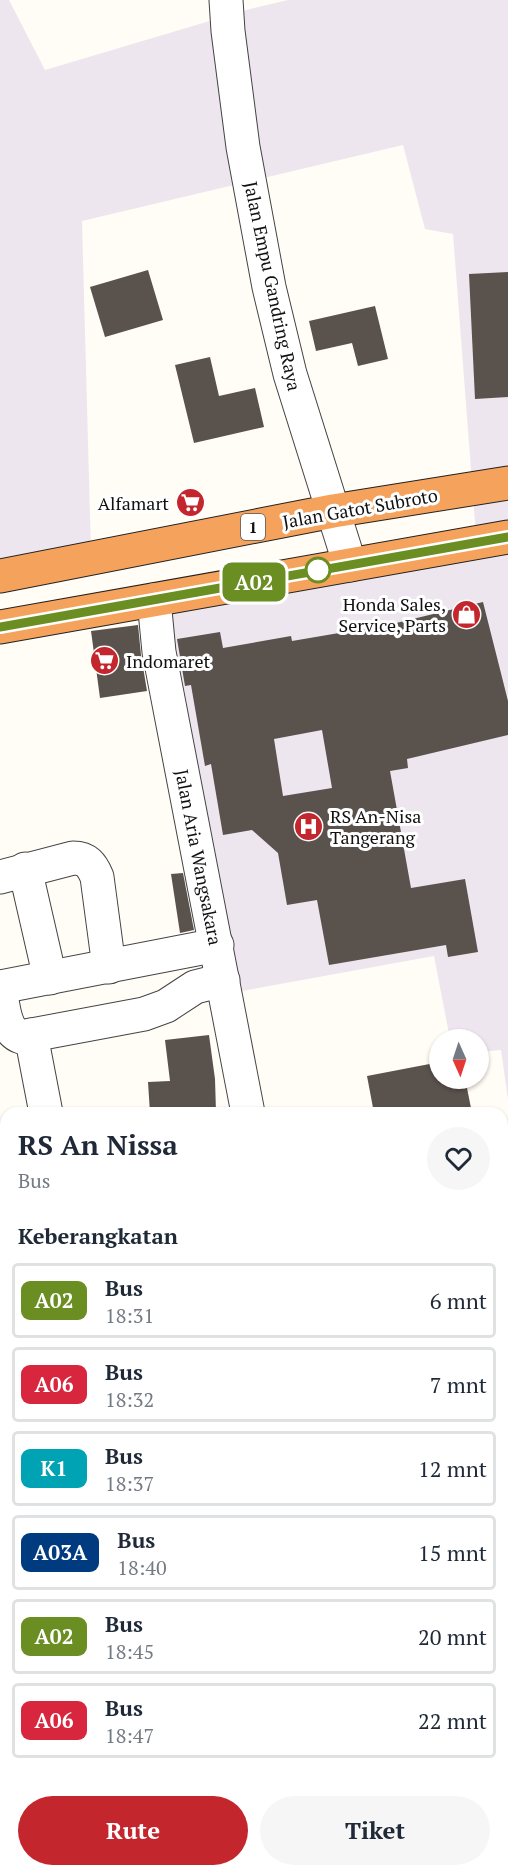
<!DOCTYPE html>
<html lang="id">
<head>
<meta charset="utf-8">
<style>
  body { margin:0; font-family:"PT Serif",serif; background:#f6f6f7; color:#1f2937; height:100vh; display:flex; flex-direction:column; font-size:22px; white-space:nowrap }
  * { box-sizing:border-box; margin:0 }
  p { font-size:20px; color:#747a83 }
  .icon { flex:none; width:33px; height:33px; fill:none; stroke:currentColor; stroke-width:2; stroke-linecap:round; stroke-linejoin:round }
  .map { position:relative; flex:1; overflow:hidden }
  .drawer { position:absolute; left:0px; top:1107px; width:508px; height:770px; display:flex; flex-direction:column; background:#fff; border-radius:18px 18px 0 0; box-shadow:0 2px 4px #0004 }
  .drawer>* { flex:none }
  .badge { padding:0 12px; border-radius:9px; font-size:21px; line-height:39px }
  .needle { width:39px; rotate:177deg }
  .tools { position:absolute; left:429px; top:1029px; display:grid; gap:12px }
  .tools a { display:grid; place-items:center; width:60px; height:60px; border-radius:50%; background:#fff; box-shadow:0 2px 4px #0004; font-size:30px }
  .map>.badge { position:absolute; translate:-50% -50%; box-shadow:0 0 0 3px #fff }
  h2 { padding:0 18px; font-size:22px; line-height:54px }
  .round { display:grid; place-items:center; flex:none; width:63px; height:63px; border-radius:32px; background:#f6f6f7 }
  .head { display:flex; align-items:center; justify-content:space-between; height:102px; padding:0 18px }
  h1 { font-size:28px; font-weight:600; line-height:45px }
  .cta { display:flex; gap:12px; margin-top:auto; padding:12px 18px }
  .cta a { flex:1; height:69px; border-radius:36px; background:#c4262e; color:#fff; font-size:24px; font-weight:600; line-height:69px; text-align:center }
  .cta a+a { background:#f6f6f7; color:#1f2937 }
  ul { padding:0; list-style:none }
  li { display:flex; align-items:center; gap:18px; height:75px; margin:0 12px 9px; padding:0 6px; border:3px solid #e0e1e3; border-radius:6px }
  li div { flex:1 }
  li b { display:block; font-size:22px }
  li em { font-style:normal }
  li .badge { min-width:66px; font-weight:700; text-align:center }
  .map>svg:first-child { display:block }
  .industrial { fill:#eee6ef }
  .farmland { fill:#f6f3d4 }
  .building { fill:#5a524d; fill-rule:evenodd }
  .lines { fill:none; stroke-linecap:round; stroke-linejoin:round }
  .minor-casing { stroke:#444; stroke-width:35 }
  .highway-casing { stroke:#222; stroke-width:35 }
  .minor { stroke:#fff; stroke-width:33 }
  .highway { stroke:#f5a25d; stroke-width:33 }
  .line-casing { stroke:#fff; stroke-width:14 }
  .line { stroke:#6b8e23; stroke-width:9 }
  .stop-dot { fill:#fff; stroke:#6b8e23; stroke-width:3 }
  .labels { text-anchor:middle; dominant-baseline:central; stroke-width:6; stroke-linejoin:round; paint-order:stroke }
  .shield { fill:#fff; stroke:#585858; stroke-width:1.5 }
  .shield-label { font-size:16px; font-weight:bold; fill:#111 }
  .street-label { font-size:18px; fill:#111; stroke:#fff }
  .poi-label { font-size:18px; fill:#111; stroke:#fff; text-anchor:end }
</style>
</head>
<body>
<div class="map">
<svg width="508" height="1876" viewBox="0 0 508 1876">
  <rect width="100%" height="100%" fill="#fffdf5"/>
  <g class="industrial">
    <path d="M0,0H9L45,70L250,9L288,0H508V1100L501,1050L479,1052L478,1040L450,1039L434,956L231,993L160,608L477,548L453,234L425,229L403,145L82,221L91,551L0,572Z"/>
    <path d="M6,1549V1761L0,1757V1550Z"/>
    <path d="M502,1588H508V1808L503,1809Z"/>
  </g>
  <path class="farmland" d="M0,1757L6,1761V1870L33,1871L34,1876H0Z"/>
  <g class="building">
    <path d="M148,270L163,320L105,337L90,287Z"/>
    <path d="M508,272V397L475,399L469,274Z"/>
    <path d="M375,306L388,359L358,366L352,343L316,351L309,321Z"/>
    <path d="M210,357L219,396L255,388L264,427L194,443L175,365Z"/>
    <path d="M483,602L508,701V735L407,759L408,768L390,771L411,888L465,879L478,952L448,957L446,945L329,965L317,900L287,905L278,853L252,830L223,835L211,764L205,766L191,685L185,686L177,639L220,632L223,648L291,636L292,641L392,624ZM322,730L332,788L283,796L274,739Z"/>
    <path d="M138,625L141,655L147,691L100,698L91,631Z"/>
    <path d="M183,873L194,930L180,933L171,874Z"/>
    <path d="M209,1035L215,1079L216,1112L150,1113L148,1082L170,1081L165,1040Z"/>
    <path d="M440,1062V1078H465L472,1113H374L367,1076Z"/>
  </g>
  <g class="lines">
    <defs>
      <g id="minor">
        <path d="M226,0L228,31L243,147L269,287L290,374L350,565"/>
        <path d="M154,600L159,652L248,1113"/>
        <path d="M25,869L50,978"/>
        <path d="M0,877L73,858C87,858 92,865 97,877L109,967"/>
        <path d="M0,987C3,1002 3,1031 21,1037L144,1014L166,1006L195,987L223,980"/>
        <path d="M0,987L217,945"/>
        <path d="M31,1035L46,1113"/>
        <path d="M0,1537L6,1536"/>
        <path d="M502,1615H508"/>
        <path d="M350,1870L353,1876"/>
      </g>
      <g id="highway">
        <path d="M0,576L333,511L508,483"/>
        <path d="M0,627L508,537"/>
      </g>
    </defs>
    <use href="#minor" class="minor-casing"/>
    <use href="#highway" class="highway-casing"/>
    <use href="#minor" class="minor"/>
    <use href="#highway" class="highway"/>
  </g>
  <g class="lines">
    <defs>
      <path id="line" d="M0,627L508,537"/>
    </defs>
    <use href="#line" class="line-casing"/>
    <use href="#line" class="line"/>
  </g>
  <defs>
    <symbol id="supermarket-disc" viewBox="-11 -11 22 22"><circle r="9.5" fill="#c4262e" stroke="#fff"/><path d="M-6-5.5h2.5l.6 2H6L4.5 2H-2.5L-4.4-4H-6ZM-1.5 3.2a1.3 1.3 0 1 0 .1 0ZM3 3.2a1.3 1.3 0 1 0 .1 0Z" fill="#fff"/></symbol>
    <symbol id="shop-disc" viewBox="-11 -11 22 22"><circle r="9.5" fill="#c4262e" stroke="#fff"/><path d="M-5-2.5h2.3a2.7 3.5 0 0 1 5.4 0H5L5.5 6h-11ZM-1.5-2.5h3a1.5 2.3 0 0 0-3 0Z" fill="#fff"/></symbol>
    <symbol id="hospital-disc" viewBox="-11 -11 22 22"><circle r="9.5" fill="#c4262e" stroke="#fff"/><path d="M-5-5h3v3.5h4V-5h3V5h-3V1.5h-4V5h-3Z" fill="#fff"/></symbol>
  </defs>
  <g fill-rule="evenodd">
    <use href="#supermarket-disc" x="174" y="486" width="33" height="33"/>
    <use href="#shop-disc" x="450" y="598" width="33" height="33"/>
    <use href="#supermarket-disc" x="88" y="644" width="33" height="33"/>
    <use href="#hospital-disc" x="292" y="810" width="33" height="33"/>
  </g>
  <circle class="stop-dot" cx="318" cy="570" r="12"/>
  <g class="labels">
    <rect class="shield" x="241" y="514" width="24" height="26" rx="4.5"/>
    <g class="shield-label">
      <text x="253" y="527">1</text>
    </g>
    <g class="street-label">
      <text transform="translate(273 286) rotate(78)">Jalan Empu Gandring Raya</text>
      <text transform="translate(360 508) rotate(-10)">Jalan Gatot Subroto</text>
      <text transform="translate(199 857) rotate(79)">Jalan Aria Wangsakara</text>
    </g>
    <g class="poi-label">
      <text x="169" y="503">Alfamart</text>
      <text x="446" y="604">Honda Sales,<tspan x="446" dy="21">Service, Parts</tspan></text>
      <text x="126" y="661" text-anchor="start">Indomaret</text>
      <text x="330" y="816" text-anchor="start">RS An-Nisa<tspan x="330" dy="21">Tangerang</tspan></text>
    </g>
  </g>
</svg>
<div class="tools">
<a><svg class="needle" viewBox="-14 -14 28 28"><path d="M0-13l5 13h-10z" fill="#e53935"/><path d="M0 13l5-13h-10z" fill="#747a83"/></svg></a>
</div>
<b class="badge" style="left:254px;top:582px;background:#6b8e23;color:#fff">A02</b>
<section class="drawer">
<div class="head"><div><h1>RS An Nissa</h1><p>Bus</p></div><a class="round"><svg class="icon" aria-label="heart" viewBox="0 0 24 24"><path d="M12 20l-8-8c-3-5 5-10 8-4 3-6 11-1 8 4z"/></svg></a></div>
<h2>Keberangkatan</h2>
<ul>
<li><span class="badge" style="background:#6b8e23;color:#fff">A02</span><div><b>Bus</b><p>18:31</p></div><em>6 mnt</em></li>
<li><span class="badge" style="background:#d7263d;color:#fff">A06</span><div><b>Bus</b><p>18:32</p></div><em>7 mnt</em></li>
<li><span class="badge" style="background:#00a3b4;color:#fff">K1</span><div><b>Bus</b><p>18:37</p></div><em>12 mnt</em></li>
<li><span class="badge" style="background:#003b80;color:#fff">A03A</span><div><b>Bus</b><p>18:40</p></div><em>15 mnt</em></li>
<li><span class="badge" style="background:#6b8e23;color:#fff">A02</span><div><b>Bus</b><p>18:45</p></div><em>20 mnt</em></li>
<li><span class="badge" style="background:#d7263d;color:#fff">A06</span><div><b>Bus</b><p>18:47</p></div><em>22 mnt</em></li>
</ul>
<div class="cta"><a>Rute</a><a>Tiket</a></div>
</section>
</div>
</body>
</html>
